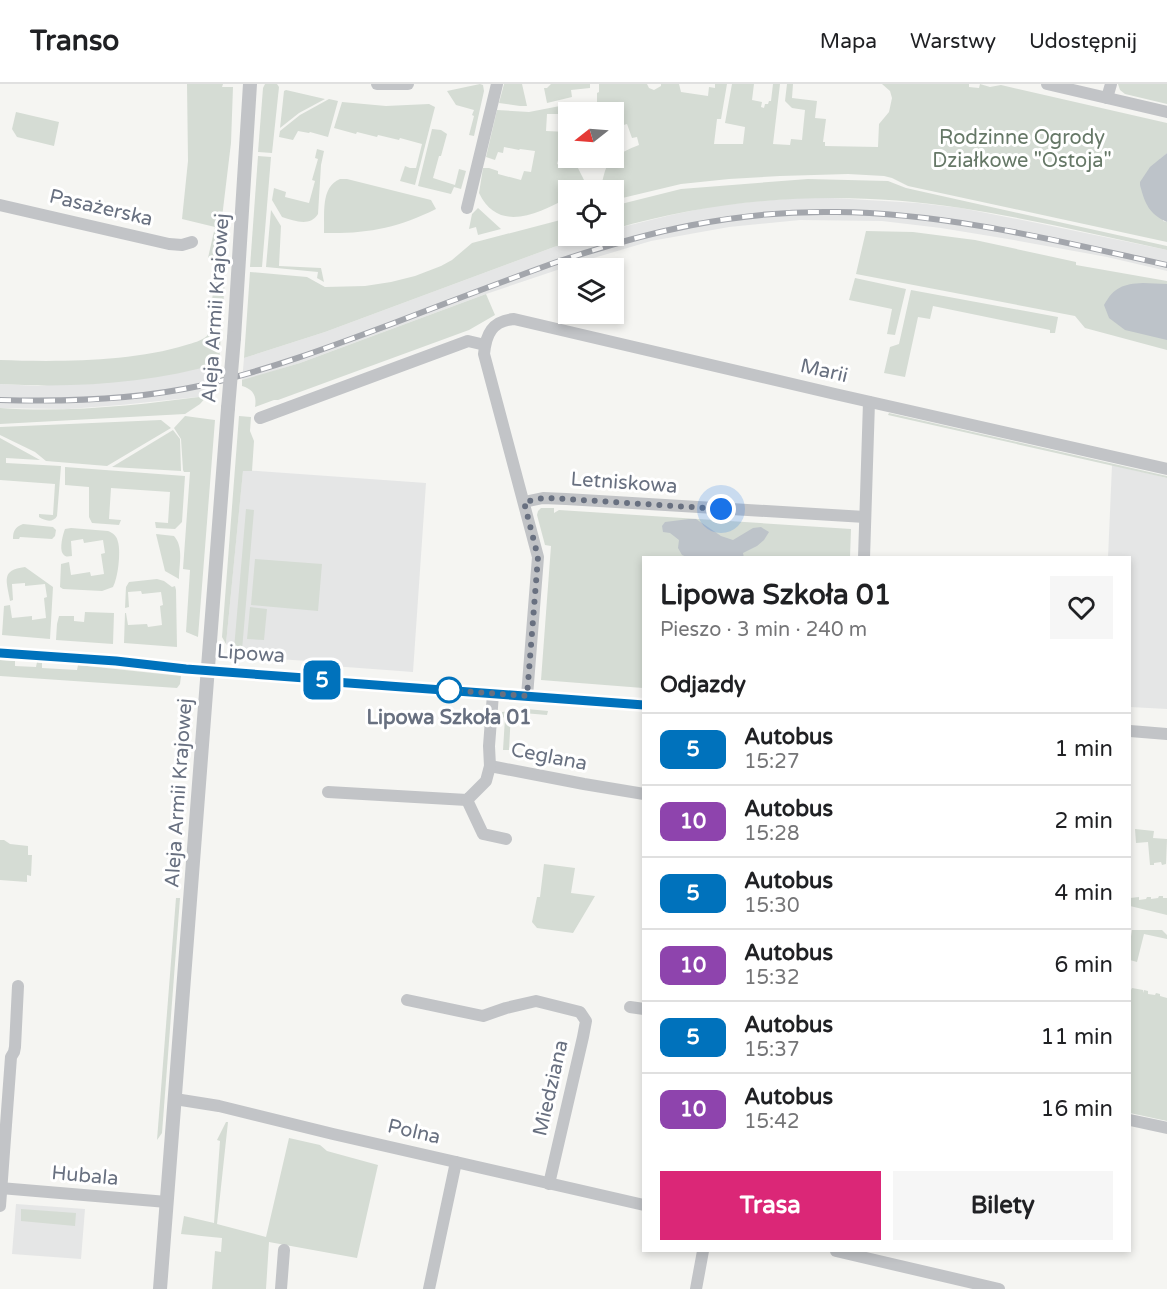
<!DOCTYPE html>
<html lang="pl">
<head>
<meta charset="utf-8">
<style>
  body { margin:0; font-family:"Varela Round",sans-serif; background:#f6f6f6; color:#202124; height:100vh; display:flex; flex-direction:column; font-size:22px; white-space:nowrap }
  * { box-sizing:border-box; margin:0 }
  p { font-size:20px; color:#757577 }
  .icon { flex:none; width:33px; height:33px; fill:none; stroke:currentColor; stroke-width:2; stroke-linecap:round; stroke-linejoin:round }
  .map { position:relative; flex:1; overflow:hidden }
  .side { position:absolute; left:642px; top:472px; width:489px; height:696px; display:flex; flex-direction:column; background:#fff; border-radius:0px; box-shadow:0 3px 9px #0003 }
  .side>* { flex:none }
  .badge { padding:0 12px; border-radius:9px; font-size:21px; line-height:39px }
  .needle { width:39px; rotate:253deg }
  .controls { position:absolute; left:558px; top:18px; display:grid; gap:12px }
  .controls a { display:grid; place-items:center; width:66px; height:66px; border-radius:0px; background:#fff; box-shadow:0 3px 9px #0003; font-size:30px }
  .you { position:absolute; width:30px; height:30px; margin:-15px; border:4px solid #fff; border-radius:50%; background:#1a73e8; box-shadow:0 0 0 9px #1a73e833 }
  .map>.badge { position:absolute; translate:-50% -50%; box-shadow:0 0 0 3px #fff }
  h2 { padding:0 18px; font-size:22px; line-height:54px }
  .round { display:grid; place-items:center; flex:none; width:63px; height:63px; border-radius:0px; background:#f6f6f6 }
  .head { display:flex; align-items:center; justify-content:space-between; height:102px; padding:0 18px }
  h1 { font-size:28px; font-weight:700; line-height:45px }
  .primary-button { display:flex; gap:12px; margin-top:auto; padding:12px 18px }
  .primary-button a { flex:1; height:69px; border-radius:0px; background:#db2777; color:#fff; font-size:24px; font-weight:700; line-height:69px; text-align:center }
  .primary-button a+a { background:#f6f6f6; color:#202124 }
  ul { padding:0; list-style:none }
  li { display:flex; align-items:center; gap:18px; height:72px; padding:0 18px; border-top:2px solid #e0e0e0 }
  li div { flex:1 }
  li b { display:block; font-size:22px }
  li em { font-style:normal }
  li .badge { min-width:66px; font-weight:700; text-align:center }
  header { display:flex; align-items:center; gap:36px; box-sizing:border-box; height:84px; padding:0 30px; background:#fff; border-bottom:2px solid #e0e0e0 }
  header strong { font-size:28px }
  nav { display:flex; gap:33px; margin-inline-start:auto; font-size:21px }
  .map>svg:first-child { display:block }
  .built { fill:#e5e6e6 }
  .green { fill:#d5dcd4 }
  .water { fill:#bdc3c9 }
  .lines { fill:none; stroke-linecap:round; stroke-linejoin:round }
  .minor { stroke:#c2c4c7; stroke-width:12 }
  .tertiary { stroke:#c2c4c7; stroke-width:14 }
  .rail-casing { stroke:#a3a6ac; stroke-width:6 }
  .rail { stroke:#fff; stroke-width:4; stroke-dasharray:11; stroke-linecap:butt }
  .tertiary-bridge { stroke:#c2c4c7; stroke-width:14 }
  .line-casing { stroke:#fff; stroke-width:14 }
  .line { stroke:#0072bc; stroke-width:9 }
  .walk { stroke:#687080; stroke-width:6; stroke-dasharray:0 10.8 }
  .stop-dot { fill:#fff; stroke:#0072bc; stroke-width:3 }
  .labels { text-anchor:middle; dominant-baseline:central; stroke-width:6; stroke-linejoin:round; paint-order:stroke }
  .park-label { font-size:20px; fill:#667867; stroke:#fff }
  .street-label { font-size:20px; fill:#687080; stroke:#fff }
  .stop-label { font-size:20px; font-weight:bold; fill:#687080; stroke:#fff }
</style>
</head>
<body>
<header>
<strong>Transo</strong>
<nav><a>Mapa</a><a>Warstwy</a><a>Udostępnij</a></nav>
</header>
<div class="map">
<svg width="1167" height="1205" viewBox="0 0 1167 1205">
  <rect width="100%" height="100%" fill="#f5f5f2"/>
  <g class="built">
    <path d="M797,114H833L918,119L961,124L1042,140L1167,166V187L1107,173L1008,155L941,144L882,137L800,136L729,143L651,157L587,176L486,210L300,279L242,297L244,274L325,248L554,163L592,152H614V145L671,131L714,122L749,118Z"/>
    <path d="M219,279L217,303L209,306L207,312L121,321L68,325L0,324V300L38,302L207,283Z"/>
    <path d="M1112,381L1167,394V625L1130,623V474H1108Z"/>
    <path d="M243,386L426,399L413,588L319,581L307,577L236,572L226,560Z"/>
    <path d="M16,1120L85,1125L81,1175L12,1170Z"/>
  </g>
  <g class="green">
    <path d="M187,0H223L222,3H233L231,59L217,175L208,174L215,143L182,135L188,77Z"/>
    <path d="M265,0H277L279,3L272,69L258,68L263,4Z"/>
    <path d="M480,0L483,1L484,7L474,52L469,51L474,32L472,31L474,26L456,21L447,7Z"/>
    <path d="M504,0H522L527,22H520L499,19Z"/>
    <path d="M551,0H590V4L571,6L572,13L547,19L544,4H547Z"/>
    <path d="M599,0H647L649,4L654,6L661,2V0H679L681,8L708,12L709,3L715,4V0H727L721,35H717L714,60H743L745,43L725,39L732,0H754L752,16L762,18L761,23L764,24L765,20H768L769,17H771L773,0H780L773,60L790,61L791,55L802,56L805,26L792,24L785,17L787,0H793L792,14L817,17L815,34L826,35L823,58H825V62L878,63L879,40L889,28L892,14L890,7L882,0H969V3L979,4L980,0L990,3L1001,1L1167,39V69L1160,75L1163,137L1167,138V158L908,102L892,94L884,92L848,90L780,92L729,95L681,100L614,116V106H600C602,100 603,93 605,87C610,73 626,66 639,61L637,53L632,54L627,40L614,44V28H575L574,27L584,26V20L597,19V9L599,8Z"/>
    <path d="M1118,0H1167V20L1125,10L1120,6Z"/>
    <path d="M286,6L325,15L299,29L280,44L284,7Z"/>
    <path d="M329,15L338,17L328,53L310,48L309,49L298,47L293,56L279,53L280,47L300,31Z"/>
    <path d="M342,18L386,22L429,20L435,23L415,101L400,97L405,82L410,84H416L422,60L400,54L399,56L378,51L377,53L357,48L356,50L334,44Z"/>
    <path d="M560,22V30H547L546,47L568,48V56L564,55L557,80L570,84L577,82L584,96C585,107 577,106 568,106V114C538,129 499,150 479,109L483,84H489L498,87V90L521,96L524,87L531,88L535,67L520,65L519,66L504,63L503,69L498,68L495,76L486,73L497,26L529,28Z"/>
    <path d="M16,28L59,38L54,62L17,53L12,45Z"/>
    <path d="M432,45L441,46L447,50L441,72H439L433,94L455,101L459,85L466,87L461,105L454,103L451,110L418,102Z"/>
    <path d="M317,65L324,67L321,81L318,130C310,143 295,137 282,133L272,116L274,104L286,108L285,113L309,119L315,97L312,96L318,75L315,74Z"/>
    <path d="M258,72L271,73L262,183H250Z"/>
    <path d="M340,95H347L431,116L436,125C398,144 366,150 324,149C325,131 320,103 340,95Z"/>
    <path d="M808,95L888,97L906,104L1167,162V166C1099,151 1030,135 961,124C845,106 727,112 614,145V122L617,121L681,105Z"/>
    <path d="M478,124L501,145L478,151L476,143L469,145L472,130Z"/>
    <path d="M271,126L281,142L279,182L321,184L324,198L317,194L318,188L266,183Z"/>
    <path d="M568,134V152H592L554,163L325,248L244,274L250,188L307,193L325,203L365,202L391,198L415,192L441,182L452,176L472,159Z"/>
    <path d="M866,147L913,148L975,156L1076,178V181L1167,197V266L1085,244L1075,232L856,190Z"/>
    <path d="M217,180L226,181L219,279C149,300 73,304 0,300V276C56,278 132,278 186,261C193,259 201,257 207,252Z"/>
    <path d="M855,194L906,205L895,251L887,250L892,225L849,216Z"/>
    <path d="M911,206L1058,233L1055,249H1050V246L933,222L930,235L918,233L905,293L884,289L890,263L899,260Z"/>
    <path d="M486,210L495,231L469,246L278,316H274L255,323C257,312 253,305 242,302V296L300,279Z"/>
    <path d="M207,312L200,320L185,330L0,340V324C68,329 139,321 207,312Z"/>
    <path d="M889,329L1167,392V394L888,331Z"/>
    <path d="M185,332L215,336L198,553L186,548L190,486L183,485L190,388H184L183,386L181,355L174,344Z"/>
    <path d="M239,332L251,333L250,347L254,357L252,387H243L226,560L222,553Z"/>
    <path d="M161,336L171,344L107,382L46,377L35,368L0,351V343Z"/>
    <path d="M173,346L180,355L181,387L112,383Z"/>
    <path d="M0,354L40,376L6,374V379L61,382L57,432C53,439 45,437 39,433V430L53,431L55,400L0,396Z"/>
    <path d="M65,383L185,392L182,438L175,445L156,444L155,438L168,439L170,408L111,404L109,435L121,436L119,441L92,439L89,433V403L65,401Z"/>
    <path d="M541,424H554V429L559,426L851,445L850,474H644L643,604L541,596L551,462L545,461L537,431L538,427Z"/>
    <path d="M246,425L254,426L242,566L234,565Z"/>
    <path d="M23,440L53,443L56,446L55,452L52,455L20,453L19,455H13C13,447 15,443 23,440Z"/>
    <path d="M71,444L108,447C113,449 117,452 118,458C121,468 118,494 113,503L102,507L63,505L60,503L61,480L69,478L71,491L90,488L91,492L104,490L101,470L105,469L103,456L84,459L83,455L71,457L72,472C69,472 66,474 63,470C59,465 63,450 65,445Z"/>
    <path d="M156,450L174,452C184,463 179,481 179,495L165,487Z"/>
    <path d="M255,475L322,480L318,527L251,521Z"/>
    <path d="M25,483L53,503L50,555L2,551L4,522L10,521L12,534L32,532V536L46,534L44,514L47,513L45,500L25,502V499L12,500L13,516L10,517C7,497 0,486 25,483Z"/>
    <path d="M157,495L164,497L172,503L175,502L176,506L177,563L124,559L125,529H126L128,541L147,540L148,543L162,541L160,522L163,521L161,508L142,510L141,507L128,508L129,523L125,524L126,503L129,498Z"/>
    <path d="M250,523L267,525L264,556L247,555Z"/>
    <path d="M85,528L114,529L113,560L56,556L57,540L59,532H74V537L84,538Z"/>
    <path d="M0,576L15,577V582L36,583L37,578L42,579V584L77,586L78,581L181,592L180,600L177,604L0,592Z"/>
    <path d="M527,625L548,627L547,631L511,628L509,666H503L505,634L502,633V628Z"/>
    <path d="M1135,745L1154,747L1153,754L1167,755L1166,780L1162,781L1161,778L1154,779V781H1150L1148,758L1136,759Z"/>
    <path d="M0,756H4L10,760L28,762V771H32L31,792L27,791V798L0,796Z"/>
    <path d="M544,780L575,784L571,809L595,812L573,849L537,844L532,838L537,813H540Z"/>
    <path d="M1159,812H1163V814H1167V831L1130,822V814L1139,813V816L1146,815L1147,813H1151V815L1158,814Z"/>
    <path d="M176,814H180L162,1049L157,1056Z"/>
    <path d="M1132,846H1162L1167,851V855L1144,850L1137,878L1130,876V859Z"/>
    <path d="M1130,904L1131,906L1132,904L1143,906V909L1144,906L1148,907V910L1155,911L1156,909L1160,910V912L1167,914V1037L1130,1029Z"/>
    <path d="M226,1038H228L217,1140L266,1153L289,1054L320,1061L327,1067L378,1081L357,1174L269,1158L266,1205H212L215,1167L221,1168L222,1154L181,1150L184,1132L214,1139L220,1057L217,1056Z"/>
    <path d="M21,1125L76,1129L75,1142L21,1137Z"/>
  </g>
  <g class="water">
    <path d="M1167,69V138C1149,130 1145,120 1140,101V98L1150,83Z"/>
    <path d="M1143,199L1167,200V256L1125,246L1109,234L1104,221C1114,203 1123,200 1143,199Z"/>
    <path d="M689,435H696L721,452L733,456L753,444L761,443L769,448L764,456L757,462L743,469L744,474H689L682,471L678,464L679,456L670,449L663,448L662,442L665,438Z"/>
  </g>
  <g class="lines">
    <g class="minor">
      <path d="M377,0H408"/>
      <path d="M1047,0L1167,28"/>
      <path d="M1107,14L1111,0"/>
      <path d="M0,121L169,160L182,161L192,158"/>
      <path d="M467,124L497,0"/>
      <path d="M260,334L468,257L485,261"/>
      <path d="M524,418L543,414L566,415L865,433"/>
      <path d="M864,474L869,318"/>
      <path d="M0,569L116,577L186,585L305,594L335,598L644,621"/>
      <path d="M527,612L538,473L484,270C486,250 492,237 514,235L835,310L1167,385"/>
      <path d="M1130,647L1167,650"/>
      <path d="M490,682L584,700L644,710"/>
      <path d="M328,708L467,716L486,697L490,682L489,662L493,610"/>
      <path d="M467,716L483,750L506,755"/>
      <path d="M407,916L483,932L506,924L536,917L580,928L586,937L583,953L549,1100"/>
      <path d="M630,923L644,925"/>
      <path d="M175,1015L219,1022L333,1050L644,1121"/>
      <path d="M1130,1036L1167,1044"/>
      <path d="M0,1104L167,1118"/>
      <path d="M0,1122L11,973L14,968L15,963L18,902"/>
      <path d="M836,1167L999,1205"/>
      <path d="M281,1205L284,1166"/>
      <path d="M429,1205L456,1078"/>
      <path d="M696,1205L703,1167"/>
    </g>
    <g class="tertiary">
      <path d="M234,254L250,0"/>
      <path d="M160,1205L228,324"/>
    </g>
    <defs>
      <path id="rail" d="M0,316C66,318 134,316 199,302C266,287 330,263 394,239C446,219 499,199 551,180C645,148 736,126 836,128C948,129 1058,157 1167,181"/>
    </defs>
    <use href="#rail" class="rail-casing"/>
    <use href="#rail" class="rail"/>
    <path class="tertiary-bridge" d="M228,324L234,254"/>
  </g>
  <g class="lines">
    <defs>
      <path id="line" d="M0,569L116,577L186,585L305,594L335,598L644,621"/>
    </defs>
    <use href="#line" class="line-casing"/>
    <use href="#line" class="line"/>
    <path class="walk" d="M449,606L527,612L538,473L524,418L543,414L566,415L721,425"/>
  </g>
  <circle class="stop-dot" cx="449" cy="606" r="12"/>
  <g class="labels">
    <g class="park-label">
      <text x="1022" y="54">Rodzinne Ogrody<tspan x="1022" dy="23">Działkowe "Ostoja"</tspan></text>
    </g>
    <g class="street-label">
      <text transform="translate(101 124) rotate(13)">Pasażerska</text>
      <text transform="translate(216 224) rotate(-86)">Aleja Armii Krajowej</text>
      <text transform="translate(824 287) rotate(13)">Marii</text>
      <text transform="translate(624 399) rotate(4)">Letniskowa</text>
      <text transform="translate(251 570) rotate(4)">Lipowa</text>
      <text transform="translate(549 673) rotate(11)">Ceglana</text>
      <text transform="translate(179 709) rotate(-86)">Aleja Armii Krajowej</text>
      <text transform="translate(551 1004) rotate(-77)">Miedziana</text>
      <text transform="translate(414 1048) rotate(13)">Polna</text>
      <text transform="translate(85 1092) rotate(5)">Hubala</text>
    </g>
    <g class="stop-label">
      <text x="449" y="634">Lipowa Szkoła 01</text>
    </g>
  </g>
</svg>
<div class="controls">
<a><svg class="needle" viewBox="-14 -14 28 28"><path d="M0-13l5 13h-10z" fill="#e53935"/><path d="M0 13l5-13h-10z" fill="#757577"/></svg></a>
<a><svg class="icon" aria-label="locate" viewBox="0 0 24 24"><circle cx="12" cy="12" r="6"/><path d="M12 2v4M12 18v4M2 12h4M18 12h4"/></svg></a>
<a><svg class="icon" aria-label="layers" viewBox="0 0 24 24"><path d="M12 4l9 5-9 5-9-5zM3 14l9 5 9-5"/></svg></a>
</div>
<div class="you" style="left:721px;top:425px"></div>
<b class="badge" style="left:322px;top:596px;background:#0072bc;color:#fff">5</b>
<section class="side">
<div class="head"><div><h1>Lipowa Szkoła 01</h1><p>Pieszo · 3 min · 240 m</p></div><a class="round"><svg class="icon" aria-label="heart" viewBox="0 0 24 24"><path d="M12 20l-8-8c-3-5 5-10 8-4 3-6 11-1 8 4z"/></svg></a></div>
<h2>Odjazdy</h2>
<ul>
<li><span class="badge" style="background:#0072bc;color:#fff">5</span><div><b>Autobus</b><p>15:27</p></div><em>1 min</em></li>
<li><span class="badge" style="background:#8e44ad;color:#fff">10</span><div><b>Autobus</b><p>15:28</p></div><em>2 min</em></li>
<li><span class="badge" style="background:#0072bc;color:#fff">5</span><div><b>Autobus</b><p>15:30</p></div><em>4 min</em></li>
<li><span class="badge" style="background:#8e44ad;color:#fff">10</span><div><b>Autobus</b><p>15:32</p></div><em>6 min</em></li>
<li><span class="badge" style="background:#0072bc;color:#fff">5</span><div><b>Autobus</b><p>15:37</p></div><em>11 min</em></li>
<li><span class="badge" style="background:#8e44ad;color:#fff">10</span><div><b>Autobus</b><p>15:42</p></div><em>16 min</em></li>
</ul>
<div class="primary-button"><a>Trasa</a><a>Bilety</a></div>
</section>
</div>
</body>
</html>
